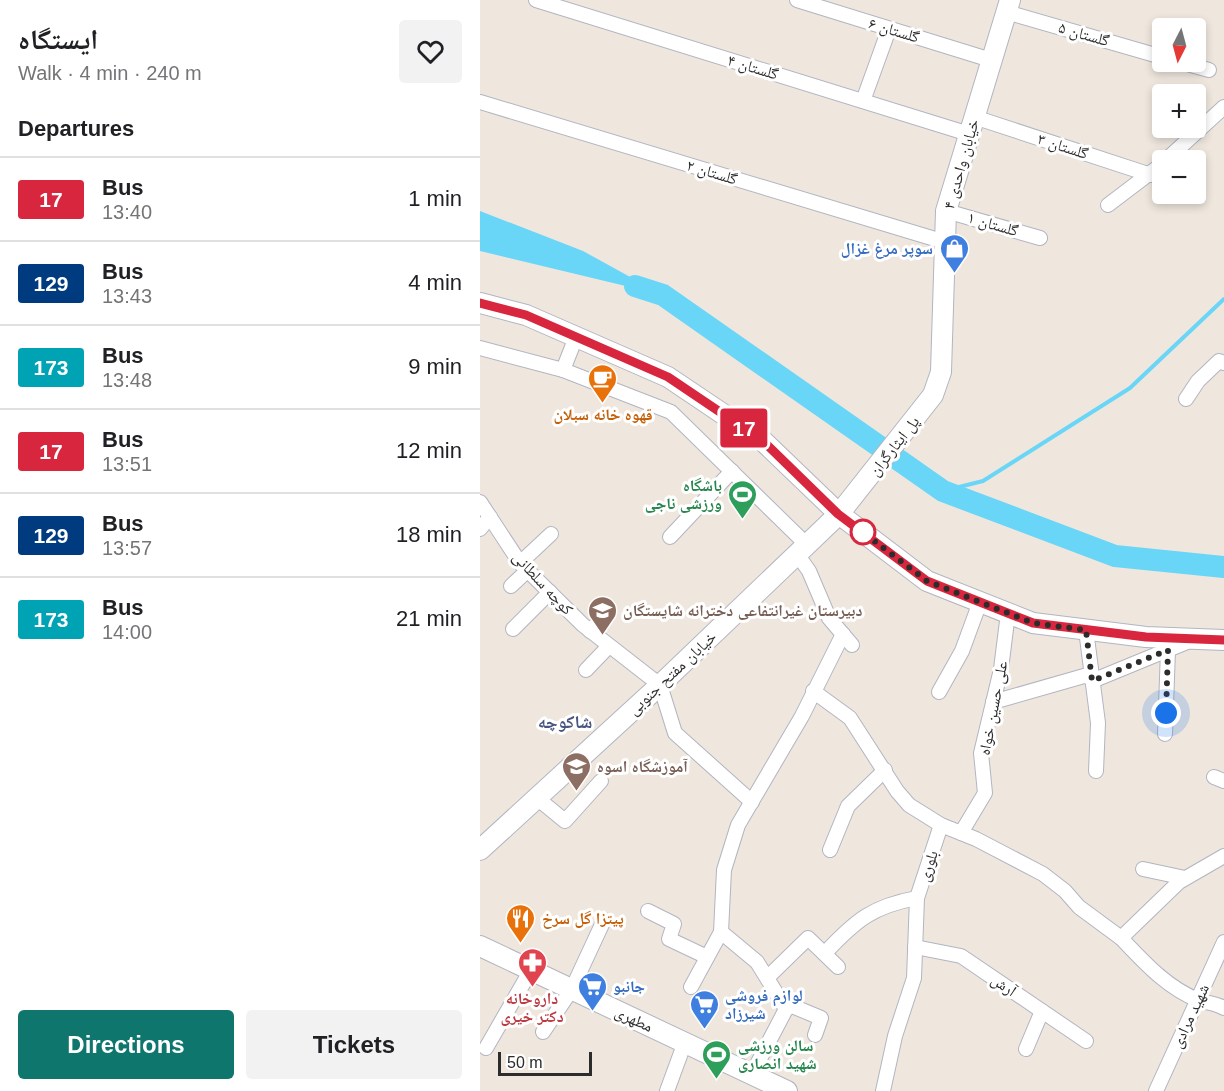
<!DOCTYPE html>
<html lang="en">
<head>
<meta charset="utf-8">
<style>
  body { margin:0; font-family:Helvetica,"Noto Naskh Arabic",sans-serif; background:#f2f2f2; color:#202124; height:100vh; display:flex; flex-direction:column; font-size:22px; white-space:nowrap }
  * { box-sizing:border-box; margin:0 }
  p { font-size:20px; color:#757577 }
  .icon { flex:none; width:33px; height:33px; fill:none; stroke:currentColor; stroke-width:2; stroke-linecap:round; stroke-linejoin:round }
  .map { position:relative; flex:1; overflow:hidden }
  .drawer { display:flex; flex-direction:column; background:#fff; width:480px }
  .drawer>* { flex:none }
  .badge { padding:0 12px; border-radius:4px; font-size:21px; line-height:39px }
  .needle { width:39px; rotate:186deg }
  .controls { position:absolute; left:672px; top:18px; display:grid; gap:12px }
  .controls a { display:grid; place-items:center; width:54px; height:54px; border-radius:6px; background:#fff; box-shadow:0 3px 9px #0003; font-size:30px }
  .scale { position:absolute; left:18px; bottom:15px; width:94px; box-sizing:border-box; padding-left:6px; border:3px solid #2c2c2c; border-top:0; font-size:16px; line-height:21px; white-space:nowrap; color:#2c2c2c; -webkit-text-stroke:4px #fff; paint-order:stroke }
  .you { position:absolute; width:30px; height:30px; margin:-15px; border:4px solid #fff; border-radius:50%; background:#1a73e8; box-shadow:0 0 0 9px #1a73e833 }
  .map>.badge { position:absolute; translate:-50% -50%; box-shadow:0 0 0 3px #fff }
  h2 { padding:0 18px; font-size:22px; line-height:54px }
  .round { display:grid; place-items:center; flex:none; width:63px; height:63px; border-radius:6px; background:#f2f2f2 }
  .head { display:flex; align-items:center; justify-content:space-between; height:102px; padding:0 18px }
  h1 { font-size:28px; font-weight:800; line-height:45px }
  .primary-button { display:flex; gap:12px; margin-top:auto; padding:12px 18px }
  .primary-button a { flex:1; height:69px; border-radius:6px; background:#0f766e; color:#fff; font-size:24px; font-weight:800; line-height:69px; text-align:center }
  .primary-button a+a { background:#f2f2f2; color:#202124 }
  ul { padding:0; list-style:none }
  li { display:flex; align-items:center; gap:18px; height:84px; padding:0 18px; border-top:2px solid #e0e0e0 }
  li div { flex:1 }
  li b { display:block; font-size:22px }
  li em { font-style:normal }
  li .badge { min-width:66px; font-weight:700; text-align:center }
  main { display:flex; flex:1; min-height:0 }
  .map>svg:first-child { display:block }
  .water { fill:#6ad6f7 }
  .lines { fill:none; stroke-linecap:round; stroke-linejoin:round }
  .stream { stroke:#6ad6f7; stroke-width:4 }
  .river { stroke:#6ad6f7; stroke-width:22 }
  .street-casing { stroke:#b2b5c1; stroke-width:16 }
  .secondary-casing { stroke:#b2b5c1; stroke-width:22 }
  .street { stroke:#fff; stroke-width:14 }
  .secondary { stroke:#fff; stroke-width:20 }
  .line-casing { stroke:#fff; stroke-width:14 }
  .line { stroke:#d7263d; stroke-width:9 }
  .walk { stroke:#2c2c2c; stroke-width:6; stroke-dasharray:0 10.8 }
  .stop-dot { fill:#fff; stroke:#d7263d; stroke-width:3 }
  .labels { text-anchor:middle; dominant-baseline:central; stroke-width:6; stroke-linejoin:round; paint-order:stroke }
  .street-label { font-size:16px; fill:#2c2c2c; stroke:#fff }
  .shop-label { font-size:16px; font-weight:bold; fill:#366cbe; stroke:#fff; text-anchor:start }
  .food-label { font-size:16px; font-weight:bold; fill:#c56008; stroke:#fff }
  .leisure-label { font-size:16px; font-weight:bold; fill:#27864d; stroke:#fff; text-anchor:end }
  .education-label { font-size:16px; font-weight:bold; fill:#785e54; stroke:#fff; text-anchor:start }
  .health-label { font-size:16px; font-weight:bold; fill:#be3a42; stroke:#fff }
  .neighbourhood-label { font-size:18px; font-weight:bold; fill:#495581; stroke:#fff }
</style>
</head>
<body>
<main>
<section class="drawer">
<div class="head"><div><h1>ایستگاه</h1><p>Walk · 4 min · 240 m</p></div><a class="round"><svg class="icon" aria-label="heart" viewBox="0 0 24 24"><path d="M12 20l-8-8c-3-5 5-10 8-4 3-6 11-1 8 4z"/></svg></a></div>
<h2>Departures</h2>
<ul>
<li><span class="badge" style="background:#d7263d;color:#fff">17</span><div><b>Bus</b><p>13:40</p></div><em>1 min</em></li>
<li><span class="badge" style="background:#003b80;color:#fff">129</span><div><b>Bus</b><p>13:43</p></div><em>4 min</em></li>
<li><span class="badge" style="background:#00a3b4;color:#fff">173</span><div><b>Bus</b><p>13:48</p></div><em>9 min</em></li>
<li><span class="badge" style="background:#d7263d;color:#fff">17</span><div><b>Bus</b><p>13:51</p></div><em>12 min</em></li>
<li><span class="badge" style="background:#003b80;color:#fff">129</span><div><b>Bus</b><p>13:57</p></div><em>18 min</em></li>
<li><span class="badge" style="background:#00a3b4;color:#fff">173</span><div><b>Bus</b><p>14:00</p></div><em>21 min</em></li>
</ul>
<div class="primary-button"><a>Directions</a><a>Tickets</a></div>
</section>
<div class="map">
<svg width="744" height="1091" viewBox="0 0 744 1091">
  <rect width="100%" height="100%" fill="#efe7de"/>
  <path class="water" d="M0,211L103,251L183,295L0,251Z"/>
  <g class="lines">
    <path class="stream" d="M463,491L503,481L650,388L744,299"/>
    <path class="river" d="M155,286L183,295L463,491L635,556L744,567"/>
    <defs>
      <g id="street">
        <path d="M56,0L489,134"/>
        <path d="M317,0L511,60"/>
        <path d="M526,12L682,57"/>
        <path d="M700,62L729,70"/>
        <path d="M383,101L409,29"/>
        <path d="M0,102L465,242"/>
        <path d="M494,117L671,175"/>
        <path d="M686,160L744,107"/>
        <path d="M628,205L682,164"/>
        <path d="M466,211L560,238"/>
        <path d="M0,348L83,370L191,412L326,544"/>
        <path d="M83,370L96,337"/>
        <path d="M706,399L718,381L739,361L744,363"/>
        <path d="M0,502L40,563L103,625L180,685L195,733L272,802"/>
        <path d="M0,529L10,517"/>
        <path d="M190,537L252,471"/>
        <path d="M317,554L329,571L349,618L372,645"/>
        <path d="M40,563L71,534"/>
        <path d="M31,586L48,570"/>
        <path d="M33,629L70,592"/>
        <path d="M606,630L618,723L616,771"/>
        <path d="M110,631L129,611"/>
        <path d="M106,670L129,646"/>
        <path d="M612,681L707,642"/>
        <path d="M333,691L370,718L417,791L429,805L461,825L496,839L563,874L585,891L599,907L641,938"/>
        <path d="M459,692L482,651L500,602"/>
        <path d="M513,702L611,674"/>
        <path d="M685,734L688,650"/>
        <path d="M734,777L744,781"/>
        <path d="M57,798L85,821L121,781"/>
        <path d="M481,833L505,793L501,753L521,669L528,613"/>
        <path d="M350,850L368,806L405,770"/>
        <path d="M744,856L699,882L641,938C663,961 687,988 718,1000C727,1003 735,1003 744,1008"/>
        <path d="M663,869L705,878"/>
        <path d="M168,911L194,924L189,939L227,957"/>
        <path d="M241,932L277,962L306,1009"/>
        <path d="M435,947L481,956L606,1041"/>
        <path d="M346,952C376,920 393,906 437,898"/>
        <path d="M288,977L328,938L358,967"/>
        <path d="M211,987L241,932L244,870L258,825L322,716L363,634"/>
        <path d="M306,1009L312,1006L341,1018L335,1035"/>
        <path d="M63,1032L92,989L124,920"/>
        <path d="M6,1048L51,970"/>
        <path d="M546,1049L562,1011"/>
        <path d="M272,1074L306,1009"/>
        <path d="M187,1091L205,1042"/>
        <path d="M403,1091L415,1036L434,978L437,898L461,825"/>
        <path d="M676,1091L744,942"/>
      </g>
      <g id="secondary">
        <path d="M0,303L46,315L188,377L283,441L359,514L447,581L553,623L666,637L744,640"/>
        <path d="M0,850L180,685L359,514L453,395L461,372L466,211L530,0"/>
        <path d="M0,946L307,1091"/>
      </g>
    </defs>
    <use href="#street" class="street-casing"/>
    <use href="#secondary" class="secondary-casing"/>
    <use href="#street" class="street"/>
    <use href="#secondary" class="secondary"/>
  </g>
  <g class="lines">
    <defs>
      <path id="line" d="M0,303L46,315L188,377L283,441L358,514L447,581L553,623L666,637L744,640"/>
    </defs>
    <use href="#line" class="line-casing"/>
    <use href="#line" class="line"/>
    <path class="walk" d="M383,532L376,527L447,581L553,623L606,630L612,681L688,650L686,713"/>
  </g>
  <defs>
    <symbol id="shop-pin" viewBox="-11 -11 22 30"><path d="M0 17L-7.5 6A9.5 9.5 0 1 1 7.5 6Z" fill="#3f7fe0" stroke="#fff"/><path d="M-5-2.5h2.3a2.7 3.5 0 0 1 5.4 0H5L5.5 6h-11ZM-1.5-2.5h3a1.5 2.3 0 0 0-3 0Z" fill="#fff"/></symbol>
    <symbol id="cafe-pin" viewBox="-11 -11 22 30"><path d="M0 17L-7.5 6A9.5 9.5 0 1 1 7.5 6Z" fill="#e8710a" stroke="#fff"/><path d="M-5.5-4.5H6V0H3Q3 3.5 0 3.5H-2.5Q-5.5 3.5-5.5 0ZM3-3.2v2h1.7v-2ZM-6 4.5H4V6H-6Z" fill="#fff"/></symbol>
    <symbol id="stadium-pin" viewBox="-11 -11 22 30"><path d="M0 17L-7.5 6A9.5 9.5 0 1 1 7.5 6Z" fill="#2e9e5b" stroke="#fff"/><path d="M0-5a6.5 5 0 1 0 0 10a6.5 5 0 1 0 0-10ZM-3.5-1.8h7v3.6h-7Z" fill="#fff"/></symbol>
    <symbol id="school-pin" viewBox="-11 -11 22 30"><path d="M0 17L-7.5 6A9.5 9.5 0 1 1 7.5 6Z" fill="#8d6e63" stroke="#fff"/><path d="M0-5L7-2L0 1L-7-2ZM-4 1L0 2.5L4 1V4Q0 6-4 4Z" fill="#fff"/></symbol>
    <symbol id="restaurant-pin" viewBox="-11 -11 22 30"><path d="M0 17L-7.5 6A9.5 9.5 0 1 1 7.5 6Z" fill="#e8710a" stroke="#fff"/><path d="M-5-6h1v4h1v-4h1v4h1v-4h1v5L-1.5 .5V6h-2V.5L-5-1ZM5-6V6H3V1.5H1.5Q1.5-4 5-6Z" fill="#fff"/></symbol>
    <symbol id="pharmacy-pin" viewBox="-11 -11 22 30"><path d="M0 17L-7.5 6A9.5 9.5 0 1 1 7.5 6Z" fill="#e0444e" stroke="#fff"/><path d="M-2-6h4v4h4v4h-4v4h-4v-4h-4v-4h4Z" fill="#fff"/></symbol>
    <symbol id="supermarket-pin" viewBox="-11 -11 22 30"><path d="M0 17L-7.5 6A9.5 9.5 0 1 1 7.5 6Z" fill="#3f7fe0" stroke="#fff"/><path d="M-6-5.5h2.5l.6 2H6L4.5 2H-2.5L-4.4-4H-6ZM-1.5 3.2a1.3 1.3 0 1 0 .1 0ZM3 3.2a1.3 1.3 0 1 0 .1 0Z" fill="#fff"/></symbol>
  </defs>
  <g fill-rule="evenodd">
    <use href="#shop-pin" x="458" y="232" width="33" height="45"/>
    <use href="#cafe-pin" x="106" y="362" width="33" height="45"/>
    <use href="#stadium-pin" x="246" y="478" width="33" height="45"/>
    <use href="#school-pin" x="106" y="594" width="33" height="45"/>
    <use href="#school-pin" x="80" y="750" width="33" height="45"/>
    <use href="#restaurant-pin" x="24" y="902" width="33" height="45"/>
    <use href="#pharmacy-pin" x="36" y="946" width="33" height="45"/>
    <use href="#supermarket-pin" x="96" y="970" width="33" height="45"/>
    <use href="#supermarket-pin" x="208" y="988" width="33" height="45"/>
    <use href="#stadium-pin" x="220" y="1038" width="33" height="45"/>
  </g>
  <circle class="stop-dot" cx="383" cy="532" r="12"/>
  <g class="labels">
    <g class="street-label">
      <text transform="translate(414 30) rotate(17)">گلستان ۶</text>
      <text transform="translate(604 34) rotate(16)">گلستان ۵</text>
      <text transform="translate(273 67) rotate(17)">گلستان ۴</text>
      <text transform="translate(583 146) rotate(18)">گلستان ۳</text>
      <text transform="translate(481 164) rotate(-74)">خیابان واحدی ۴</text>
      <text transform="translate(232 172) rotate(17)">گلستان ۲</text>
      <text transform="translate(513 224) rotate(16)">گلستان ۱</text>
      <text transform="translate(414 446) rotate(-52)">پل ایثارگران</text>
      <text transform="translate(63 583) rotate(47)">کوچه سلطانی</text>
      <text transform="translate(192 673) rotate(-43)">خیابان مفتح جنوبی</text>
      <text transform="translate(513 708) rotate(-79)">علی حسین خواه</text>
      <text transform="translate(448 866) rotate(-72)">بلوری</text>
      <text transform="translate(524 985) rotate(35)">آرش</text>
      <text transform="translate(710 1016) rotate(-65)">شهید مرادی</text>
      <text transform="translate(154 1019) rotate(25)">مطهری</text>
    </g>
    <g class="shop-label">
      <text x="453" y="248" text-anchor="end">سوپر مرغ غزال</text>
      <text x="133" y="986">جانبو</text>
      <text x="245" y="995">لوازم فروشی<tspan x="245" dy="18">شیرزاد</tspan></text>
    </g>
    <g class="food-label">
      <text x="123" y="414">قهوه خانه سبلان</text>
      <text x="62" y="918" text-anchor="start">پیتزا گل سرخ</text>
    </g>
    <g class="leisure-label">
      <text x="242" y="485">باشگاه<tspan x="242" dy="18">ورزشی ناجی</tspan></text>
      <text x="258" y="1045" text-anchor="start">سالن ورزشی<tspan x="258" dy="18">شهید انصاری</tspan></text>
    </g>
    <g class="education-label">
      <text x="143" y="610">دبیرستان غیرانتفاعی دخترانه شایستگان</text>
      <text x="117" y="766">آموزشگاه اسوه</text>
    </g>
    <g class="health-label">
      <text x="52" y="998">داروخانه<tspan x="52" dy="18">دکتر خیری</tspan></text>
    </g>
    <g class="neighbourhood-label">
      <text x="85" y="722">شاکوچه</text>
    </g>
  </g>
</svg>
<div class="controls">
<a><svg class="needle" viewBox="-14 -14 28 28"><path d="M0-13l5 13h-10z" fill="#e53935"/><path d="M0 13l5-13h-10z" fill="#757577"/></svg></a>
<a>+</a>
<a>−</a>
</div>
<div class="scale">50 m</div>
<div class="you" style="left:686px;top:713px"></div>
<b class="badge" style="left:264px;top:428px;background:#d7263d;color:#fff">17</b>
</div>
</main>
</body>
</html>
